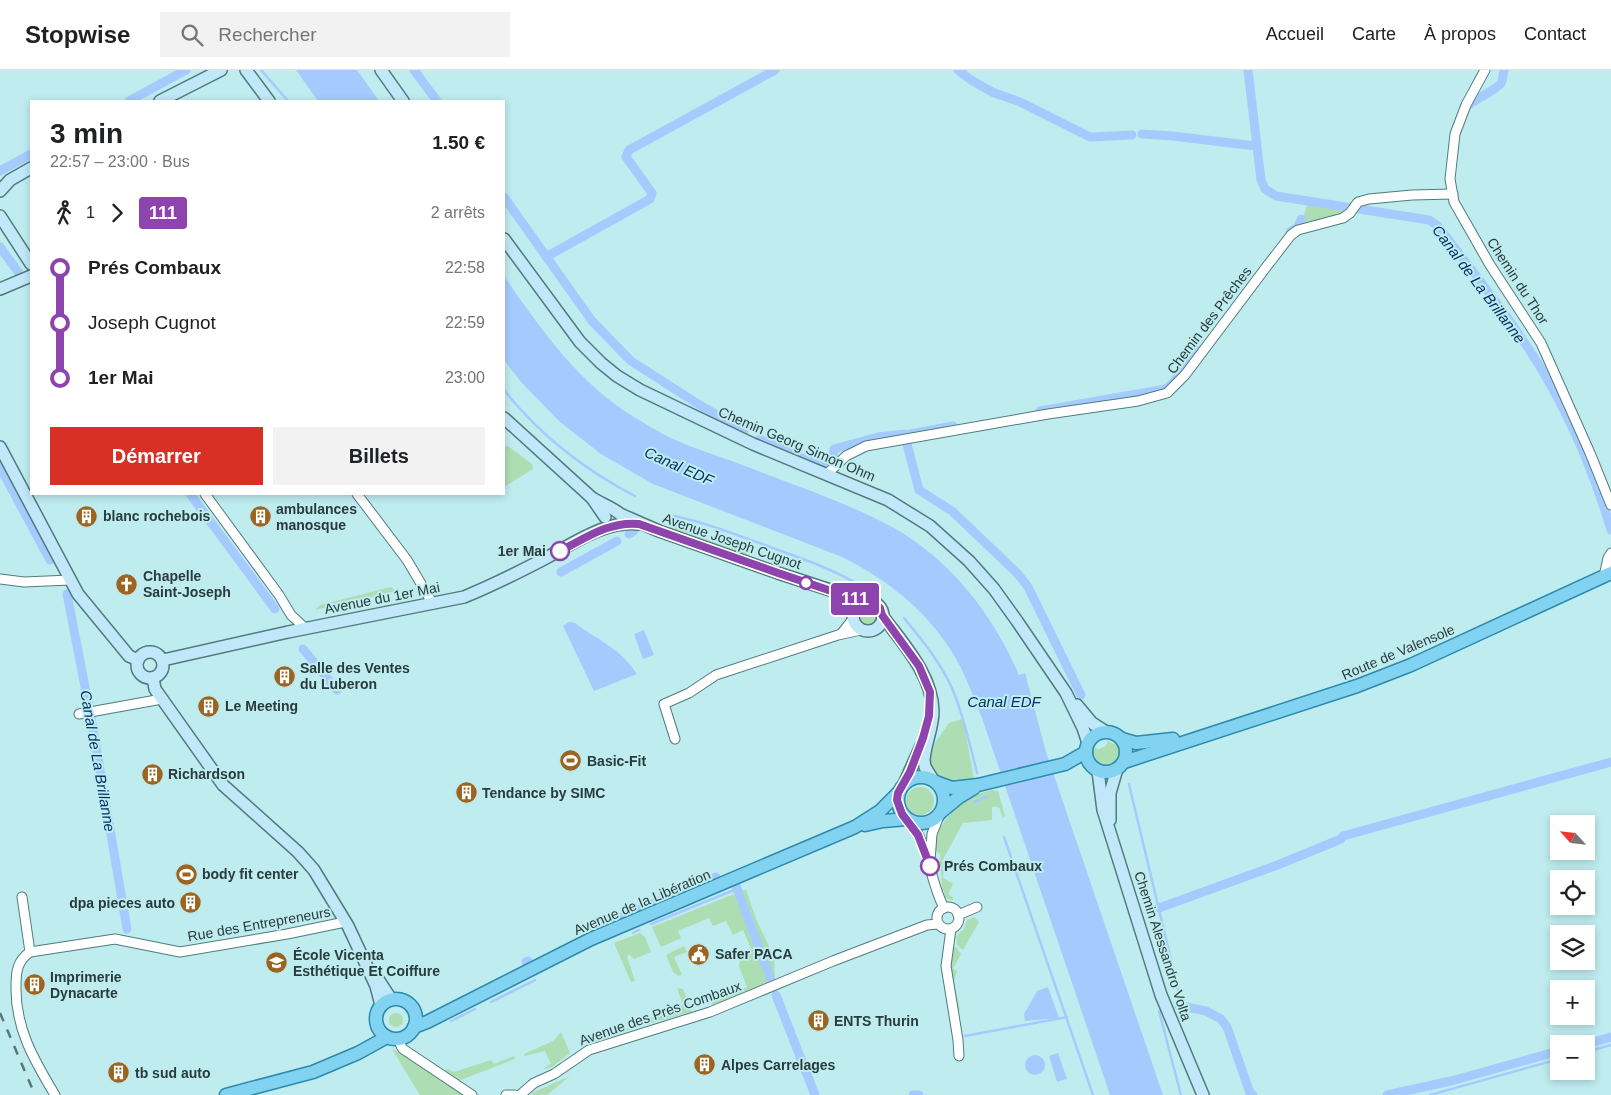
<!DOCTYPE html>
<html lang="fr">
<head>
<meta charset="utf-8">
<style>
  body { margin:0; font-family:Arial,sans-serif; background:#f2f2f2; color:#202124; height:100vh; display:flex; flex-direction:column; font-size:19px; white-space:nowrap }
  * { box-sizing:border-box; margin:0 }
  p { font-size:16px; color:#757577 }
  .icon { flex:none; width:28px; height:28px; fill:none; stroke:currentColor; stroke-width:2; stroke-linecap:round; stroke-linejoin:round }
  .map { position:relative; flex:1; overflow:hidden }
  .panel { position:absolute; left:30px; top:30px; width:475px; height:395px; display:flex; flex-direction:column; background:#fff; border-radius:0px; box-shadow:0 2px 8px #0003 }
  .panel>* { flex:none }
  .badge { padding:0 10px; border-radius:4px; font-size:18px; line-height:32px }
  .needle { width:32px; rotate:297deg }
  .fabs { position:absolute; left:1550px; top:745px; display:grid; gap:10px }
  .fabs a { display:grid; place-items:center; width:45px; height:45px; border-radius:0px; background:#fff; box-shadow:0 2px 8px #0003; font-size:25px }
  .map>.badge { position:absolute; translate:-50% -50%; box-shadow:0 0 0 2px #fff }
  .legs { display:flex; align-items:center; gap:8px; height:55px; padding:0 20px; font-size:16px }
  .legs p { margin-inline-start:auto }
  .head { display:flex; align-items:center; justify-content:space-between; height:85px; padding:0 20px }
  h1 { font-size:28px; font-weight:600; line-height:38px }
  .cta { display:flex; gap:10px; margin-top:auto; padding:10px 20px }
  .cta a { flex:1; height:58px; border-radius:0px; background:#d93025; color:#fff; font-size:20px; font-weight:600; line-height:58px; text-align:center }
  .cta a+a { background:#f2f2f2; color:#202124 }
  ul { padding:0 20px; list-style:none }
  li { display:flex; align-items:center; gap:18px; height:55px; font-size:19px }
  li i { display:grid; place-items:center; width:8px; height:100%; margin:0 6px; background:currentColor }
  li i::after { content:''; width:12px; height:12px; margin:-6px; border:4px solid; border-radius:50%; background:#fff }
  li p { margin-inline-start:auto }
  li:first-child i { background:linear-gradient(#0000 50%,currentColor 0) }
  li:last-child i { background:linear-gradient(currentColor 50%,#0000 0) }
  header { display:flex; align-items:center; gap:30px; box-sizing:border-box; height:70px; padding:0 25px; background:#fff; border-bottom:1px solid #e0e0e0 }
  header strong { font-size:24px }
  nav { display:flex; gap:28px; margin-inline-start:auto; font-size:18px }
  .search { width:350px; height:45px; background:#f2f2f2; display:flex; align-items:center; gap:12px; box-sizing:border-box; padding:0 18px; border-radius:0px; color:#757577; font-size:19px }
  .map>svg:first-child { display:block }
  .green { fill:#adddb2 }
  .water { fill:#a5cbfe }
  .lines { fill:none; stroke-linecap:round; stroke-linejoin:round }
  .stream { stroke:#a5cbfe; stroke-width:2.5 }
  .canal { stroke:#a5cbfe; stroke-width:9 }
  .street-casing { stroke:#517b7e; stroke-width:11 }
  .secondary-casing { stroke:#517b7e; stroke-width:14 }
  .primary-casing { stroke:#2c8aab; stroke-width:15 }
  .street { stroke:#fff; stroke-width:9 }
  .secondary { stroke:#c0e8f8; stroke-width:11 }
  .primary { stroke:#82d2f1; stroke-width:12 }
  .rail { stroke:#5b7677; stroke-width:2.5; stroke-dasharray:9 9; stroke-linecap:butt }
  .line-1-casing { stroke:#fff; stroke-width:11 }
  .line-1 { stroke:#8e44ad; stroke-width:8 }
  .stop-1-dot { fill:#fff; stroke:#8e44ad; stroke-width:2.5 }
  .labels { text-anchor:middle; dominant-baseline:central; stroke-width:4; stroke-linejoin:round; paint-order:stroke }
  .street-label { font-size:14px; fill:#293b3c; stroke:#bfecef }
  .poi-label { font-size:14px; font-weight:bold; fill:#293b3c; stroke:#bfecef; text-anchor:start }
  .stop-label { font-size:14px; font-weight:bold; fill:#293b3c; stroke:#bfecef; text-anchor:end }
  .water-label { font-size:15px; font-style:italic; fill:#023268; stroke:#bfecef }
</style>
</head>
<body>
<header>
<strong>Stopwise</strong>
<div class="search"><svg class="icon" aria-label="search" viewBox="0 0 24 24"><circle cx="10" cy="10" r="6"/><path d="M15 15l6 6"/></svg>Rechercher</div>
<nav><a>Accueil</a><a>Carte</a><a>À propos</a><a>Contact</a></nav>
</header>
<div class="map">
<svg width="1611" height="1025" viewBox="0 0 1611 1025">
  <rect width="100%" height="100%" fill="#bfecef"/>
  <g class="green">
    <path d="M1308,133L1350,138L1336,146L1301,153Z"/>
    <path d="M508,376L532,394L533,399L504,417V377Z"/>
    <path d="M665,457H677L697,462L699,467L731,478L734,475L745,479L749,489Z"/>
    <path d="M391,517L396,521L315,540L320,535Z"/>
    <circle cx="867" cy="546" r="12"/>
    <path d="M963,649L974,709C969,710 964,712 959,713C943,714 926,699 931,683C934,672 943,662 949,653Z"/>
    <path d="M1108,671L1118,676C1133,704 1083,708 1094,678L1099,679L1106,676Z"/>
    <circle cx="920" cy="731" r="14"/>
    <path d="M992,720L998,721L1005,746L1003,748L999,737H992V750L963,753L942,791L948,794L942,807L953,814L948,824L953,827V830L945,828L944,821L942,820L941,800L942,795H940V784L936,781L937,761L954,739L971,726Z"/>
    <path d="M746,820L756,849L774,887L775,912L714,936L710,932L747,917L739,896L741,886L752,881L743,860L733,865L726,851L713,856L709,848L678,861L681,868L661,877L652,857L734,824L753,868L755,867L739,821Z"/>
    <path d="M975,847L979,852L963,880L957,875L956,866L964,859L967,850Z"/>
    <path d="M640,863L645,867L651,882L634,889L629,884L627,887L635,911L631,912L614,873Z"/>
    <path d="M684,876L687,882L674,887L682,905L678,906L673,902L666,885Z"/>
    <path d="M953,877H956L961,884L953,899L957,901L954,912L960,940L957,941L950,902Z"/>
    <path d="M677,918L683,919L692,942L635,957L599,973L598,971L683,935Z"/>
    <path d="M780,923L807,996L800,998L773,925Z"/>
    <circle cx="396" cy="950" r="7"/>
    <path d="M561,962L570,983L552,997L545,999L544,998L551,994L545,981L525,986L524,984L553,971Z"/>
    <path d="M392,979L399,982L466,1025H420Z"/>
    <path d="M514,986L515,989L458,1011L443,1001L448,999L454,1002L491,990L494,994Z"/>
    <path d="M570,1006L547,1025H531L534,1022Z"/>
  </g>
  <g class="water">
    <path d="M296,0H357L379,31H318Z"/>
    <path d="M504,206C540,258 578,313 634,347C646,354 660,363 673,369C693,378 716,385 737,393C789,413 844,431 894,458C952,491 993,545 1019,605L1025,603L1046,682L1163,1025H1110L982,648C975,631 969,614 961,598C935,547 892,512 842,487L653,414L601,384L560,352L521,312L504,290Z"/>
    <path d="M569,552L575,553C600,572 619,577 637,604L594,621L563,556Z"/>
    <path d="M644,560L654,585L643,589L634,564Z"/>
    <path d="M1048,917L1059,948L1025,951L1024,944L1037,921Z"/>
    <path d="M1058,983L1067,1009L1057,1012L1049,986Z"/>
    <circle cx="1035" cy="995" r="10"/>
  </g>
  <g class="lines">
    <g class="stream">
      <path d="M261,0L288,31"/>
      <path d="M504,320C539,364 585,400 635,426"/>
      <path d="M674,446C705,452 733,464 762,474C796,487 833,498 864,518"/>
      <path d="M904,548C924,572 945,598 956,628C965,653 971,678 977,703"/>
      <path d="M1129,714L1182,936L1176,937"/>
      <path d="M974,732L987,727"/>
      <path d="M1004,767L1093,1025"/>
      <path d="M651,854L734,820L738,819"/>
      <path d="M633,863L639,860"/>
      <path d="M491,932L535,910"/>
      <path d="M1160,941H1159L1181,1025"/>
      <path d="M451,951L475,939"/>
      <path d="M965,966L1067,947"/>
      <path d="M1586,982L1611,975"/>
      <path d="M1430,1025L1559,989"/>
    </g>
    <g class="canal">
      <path d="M414,0L437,31"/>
      <path d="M958,0L971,10L992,22L1020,32L1090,67L1132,65"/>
      <path d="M1248,0L1261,110L1265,119L1276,126L1429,150L1438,156C1466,193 1496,230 1522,269C1562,327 1591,393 1611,460"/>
      <path d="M129,31L186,0"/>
      <path d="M1470,34C1476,29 1499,18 1501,13C1503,9 1503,4 1504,0"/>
      <path d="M1142,64L1173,66L1256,76"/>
      <path d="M0,101L31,84"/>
      <path d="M504,127L592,251L631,291L698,334L744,361"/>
      <path d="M1290,162L1298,157L1301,149"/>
      <path d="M0,177L19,203"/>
      <path d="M546,187L650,129L652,123L626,87L629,80L775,0"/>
      <path d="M1040,341L1166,319L1172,314L1199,280"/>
      <path d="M905,365L953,356"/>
      <path d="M760,369L806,390L827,396L833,387L834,379L878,367L905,364"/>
      <path d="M907,374L919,420L952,441L1018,504L1028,517L1081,625"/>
      <path d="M0,397L50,490"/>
      <path d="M190,424L275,539"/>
      <path d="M629,464L634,461"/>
      <path d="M561,502L617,471"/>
      <path d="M67,524L92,653L127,859"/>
      <path d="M303,579L337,620"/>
      <path d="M736,816L771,910"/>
      <path d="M1159,838L1275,796L1341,769L1343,766L1611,692"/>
      <path d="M631,843L716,807"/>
      <path d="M606,854L623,846"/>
      <path d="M526,892L528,891"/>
      <path d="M776,925L815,1025"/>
      <path d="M1182,936L1206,941L1221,949L1227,957L1250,1023L1253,1025"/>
      <path d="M1586,974L1611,967"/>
      <path d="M913,1025H919"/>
      <path d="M1387,1025L1451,1011L1559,981"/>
    </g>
    <defs>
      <g id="street">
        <path d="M1485,0L1466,35L1455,64L1450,109L1454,132L1490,195L1541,273L1590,383L1611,435"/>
        <path d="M826,405L846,386L866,376L1048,344L1138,331L1167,323L1185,305L1267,196L1291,165L1298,160L1343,148L1350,143L1358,132L1369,129L1412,125L1453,124"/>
        <path d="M205,424L279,525L291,545L306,559"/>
        <path d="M357,424L407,490L433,534"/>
        <path d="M1605,502L1608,488L1611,483"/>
        <path d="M0,509L24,512L70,510"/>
        <path d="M841,564L853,549"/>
        <path d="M79,644L162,629"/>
        <path d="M675,669L664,634L689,623L716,605L838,565L861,560"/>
        <path d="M907,749C911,755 916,760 919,766C930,789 932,815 944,838"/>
        <path d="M930,791L932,764L939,746"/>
        <path d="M22,827L30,882C17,891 16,902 16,916C15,958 34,990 55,1025"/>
        <circle cx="948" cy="848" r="11"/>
        <path d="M958,845L977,837"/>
        <path d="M951,859L946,896L958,970L959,986"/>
        <path d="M30,882L115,869L180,882L287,864L345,852"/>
        <path d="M399,969L401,976L403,979L472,1025"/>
        <path d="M506,1025H515"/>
        <path d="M520,1025L534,1013L554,1004L589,980L710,942L833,891L927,855L938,854"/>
      </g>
      <g id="secondary">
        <path d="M246,0L269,31"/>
        <path d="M381,0L403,31"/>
        <path d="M160,31L221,0"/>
        <path d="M0,121L10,110L31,98"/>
        <path d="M0,146L31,194"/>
        <path d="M504,169L580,272L601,293L617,306L640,320L753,374L888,430L930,456L969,491L994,519L1017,551L1066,623L1083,658L1088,673"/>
        <path d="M0,219L31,206"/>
        <path d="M504,348L592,428L605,447"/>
        <path d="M0,377L78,524L129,586L138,590"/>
        <path d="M592,428C600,433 615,439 620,444L659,461L778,503L864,531"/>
        <circle cx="868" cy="546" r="15"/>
        <path d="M882,545C903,574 932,604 933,641C933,658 925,674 924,690L925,697L933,710"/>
        <circle cx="150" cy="595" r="13"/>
        <path d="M163,590L288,562L464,527C491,516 517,503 544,489C573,474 605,450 639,454"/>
        <path d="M153,608L155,619L223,715L298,782L314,800L348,856L376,916L381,935"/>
        <path d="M1077,635L1092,653L1106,662"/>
        <path d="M1098,701L1103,740L1161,925L1203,1025"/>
        <path d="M904,714L921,676"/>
        <path d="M1110,750V723L1117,699"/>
        <path d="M378,909L391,929"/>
      </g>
      <g id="primary">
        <circle cx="1106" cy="682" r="20"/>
        <path d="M1122,669L1136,673L1173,669"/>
        <path d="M1124,692L1357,616L1411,595L1611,503"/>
        <circle cx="921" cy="730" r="23"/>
        <path d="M936,712L952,718L978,715L1065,694L1086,682"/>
        <path d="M942,741L959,727L974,718"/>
        <path d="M865,755L883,751L907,749"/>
        <circle cx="396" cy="949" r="20"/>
        <path d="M414,957L427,952L591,869L855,757L880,741L898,723"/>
        <path d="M226,1025L313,1002L358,983L387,967"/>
      </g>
    </defs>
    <use href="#street" class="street-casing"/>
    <use href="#secondary" class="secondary-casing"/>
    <use href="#primary" class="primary-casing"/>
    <use href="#street" class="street"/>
    <use href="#secondary" class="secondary"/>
    <use href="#primary" class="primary"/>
    <path class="rail" d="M0,943L35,1025"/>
  </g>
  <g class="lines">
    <defs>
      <path id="line-1" d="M560,481C586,468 609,451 639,454L778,503L864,532H873L880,538L882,545L919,596L930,622L929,646L923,668L910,702L898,723L897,730L902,744L918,765L930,796"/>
    </defs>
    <use href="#line-1" class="line-1-casing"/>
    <use href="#line-1" class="line-1"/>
  </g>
  <defs>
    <symbol id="building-disc" viewBox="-11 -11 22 22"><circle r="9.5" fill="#9c6420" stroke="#bfecef"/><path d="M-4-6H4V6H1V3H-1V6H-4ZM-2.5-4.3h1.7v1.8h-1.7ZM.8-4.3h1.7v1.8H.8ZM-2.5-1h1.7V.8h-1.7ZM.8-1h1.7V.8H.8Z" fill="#fff"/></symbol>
    <symbol id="church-disc" viewBox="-11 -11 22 22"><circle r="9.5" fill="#9c6420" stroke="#bfecef"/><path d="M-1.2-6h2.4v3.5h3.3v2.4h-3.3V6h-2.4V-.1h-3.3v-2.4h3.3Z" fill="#fff"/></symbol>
    <symbol id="stadium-disc" viewBox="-11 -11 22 22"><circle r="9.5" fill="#9c6420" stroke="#bfecef"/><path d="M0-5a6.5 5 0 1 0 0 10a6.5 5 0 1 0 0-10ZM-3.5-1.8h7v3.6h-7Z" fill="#fff"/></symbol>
    <symbol id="civic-disc" viewBox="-11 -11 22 22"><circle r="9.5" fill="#9c6420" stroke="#bfecef"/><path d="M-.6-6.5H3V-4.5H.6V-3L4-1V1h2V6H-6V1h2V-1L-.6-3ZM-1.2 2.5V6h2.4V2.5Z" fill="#fff"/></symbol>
    <symbol id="school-disc" viewBox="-11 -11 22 22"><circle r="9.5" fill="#9c6420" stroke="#bfecef"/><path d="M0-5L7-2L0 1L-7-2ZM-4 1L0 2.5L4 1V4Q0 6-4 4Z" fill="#fff"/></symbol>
  </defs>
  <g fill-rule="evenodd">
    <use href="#building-disc" x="74" y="434" width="25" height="25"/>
    <use href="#building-disc" x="248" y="434" width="25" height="25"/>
    <use href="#church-disc" x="114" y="502" width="25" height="25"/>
    <use href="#building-disc" x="272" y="594" width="25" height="25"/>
    <use href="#building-disc" x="196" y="624" width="25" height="25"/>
    <use href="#stadium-disc" x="558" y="678" width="25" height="25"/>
    <use href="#building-disc" x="140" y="692" width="25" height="25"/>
    <use href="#building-disc" x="454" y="710" width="25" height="25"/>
    <use href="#stadium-disc" x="174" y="792" width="25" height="25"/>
    <use href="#building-disc" x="178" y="820" width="25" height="25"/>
    <use href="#civic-disc" x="686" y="872" width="25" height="25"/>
    <use href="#school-disc" x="264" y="880" width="25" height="25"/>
    <use href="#building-disc" x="22" y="902" width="25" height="25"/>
    <use href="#building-disc" x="806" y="938" width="25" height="25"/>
    <use href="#building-disc" x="692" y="982" width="25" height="25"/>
    <use href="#building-disc" x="106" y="990" width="25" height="25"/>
  </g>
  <g class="stop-1-dot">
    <circle cx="560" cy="481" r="9"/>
    <circle cx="806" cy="513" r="6"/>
    <circle cx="930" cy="796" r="9"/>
  </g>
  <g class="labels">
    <g class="street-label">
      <text transform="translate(1518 211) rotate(57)">Chemin du Thor</text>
      <text transform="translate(1209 250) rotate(-53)">Chemin des Prêches</text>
      <text transform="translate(797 374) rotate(23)">Chemin Georg Simon Ohm</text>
      <text transform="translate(732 471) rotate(19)">Avenue Joseph Cugnot</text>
      <text transform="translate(382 528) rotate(-11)">Avenue du 1er Mai</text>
      <text transform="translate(1398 582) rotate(-23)">Route de Valensole</text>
      <text transform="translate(642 832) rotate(-23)">Avenue de la Libération</text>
      <text transform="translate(259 854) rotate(-10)">Rue des Entrepreneurs</text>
      <text transform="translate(1163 876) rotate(72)">Chemin Alessandro Volta</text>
      <text transform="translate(660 943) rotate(-19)">Avenue des Près Combaux</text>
    </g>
    <g class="poi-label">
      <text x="276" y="439">ambulances<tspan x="276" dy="16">manosque</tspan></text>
      <text x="103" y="446">blanc rochebois</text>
      <text x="143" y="506">Chapelle<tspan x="143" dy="16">Saint-Joseph</tspan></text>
      <text x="300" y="598">Salle des Ventes<tspan x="300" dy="16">du Luberon</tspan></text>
      <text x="225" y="636">Le Meeting</text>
      <text x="587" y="691">Basic-Fit</text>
      <text x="168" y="704">Richardson</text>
      <text x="482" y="723">Tendance by SIMC</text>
      <text x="202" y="804">body fit center</text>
      <text x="175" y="833" text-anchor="end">dpa pieces auto</text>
      <text x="715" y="884">Safer PACA</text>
      <text x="293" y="885">École Vicenta<tspan x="293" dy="16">Esthétique Et Coiffure</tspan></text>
      <text x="50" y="907">Imprimerie<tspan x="50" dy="16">Dynacarte</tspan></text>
      <text x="834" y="951">ENTS Thurin</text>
      <text x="721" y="995">Alpes Carrelages</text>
      <text x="135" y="1003">tb sud auto</text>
    </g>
    <g class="stop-label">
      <text x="546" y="481">1er Mai</text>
      <text x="944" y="796" text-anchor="start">Prés Combaux</text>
    </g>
    <g class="water-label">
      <text transform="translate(1479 214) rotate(53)">Canal de La Brillanne</text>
      <text transform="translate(679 396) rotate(24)">Canal EDF</text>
      <text x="1004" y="631">Canal EDF</text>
      <text transform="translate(98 691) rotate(80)">Canal de La Brillanne</text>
    </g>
  </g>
</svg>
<div class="fabs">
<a><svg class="needle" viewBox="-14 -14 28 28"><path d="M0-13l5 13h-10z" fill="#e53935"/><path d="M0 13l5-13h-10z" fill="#757577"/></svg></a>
<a><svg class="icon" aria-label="locate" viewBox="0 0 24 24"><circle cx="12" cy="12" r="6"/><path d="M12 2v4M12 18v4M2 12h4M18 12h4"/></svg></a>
<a><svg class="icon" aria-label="layers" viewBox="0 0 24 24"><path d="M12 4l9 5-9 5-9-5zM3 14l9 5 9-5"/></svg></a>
<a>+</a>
<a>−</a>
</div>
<b class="badge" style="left:855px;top:529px;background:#8e44ad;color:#fff">111</b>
<section class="panel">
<div class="head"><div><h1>3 min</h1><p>22:57 – 23:00 · Bus</p></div><b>1.50 €</b></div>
<div class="legs"><svg class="icon" aria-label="walk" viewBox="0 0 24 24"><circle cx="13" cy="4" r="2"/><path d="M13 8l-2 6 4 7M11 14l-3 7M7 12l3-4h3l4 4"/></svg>1<svg class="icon" aria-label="forward" viewBox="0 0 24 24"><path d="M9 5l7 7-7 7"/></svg><b class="badge" style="background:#8e44ad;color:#fff">111</b><p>2 arrêts</p></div>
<ul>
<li><i style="color:#8e44ad"></i><b>Prés Combaux</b><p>22:58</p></li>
<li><i style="color:#8e44ad"></i><span>Joseph Cugnot</span><p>22:59</p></li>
<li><i style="color:#8e44ad"></i><b>1er Mai</b><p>23:00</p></li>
</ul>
<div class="cta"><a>Démarrer</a><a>Billets</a></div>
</section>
</div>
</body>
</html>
